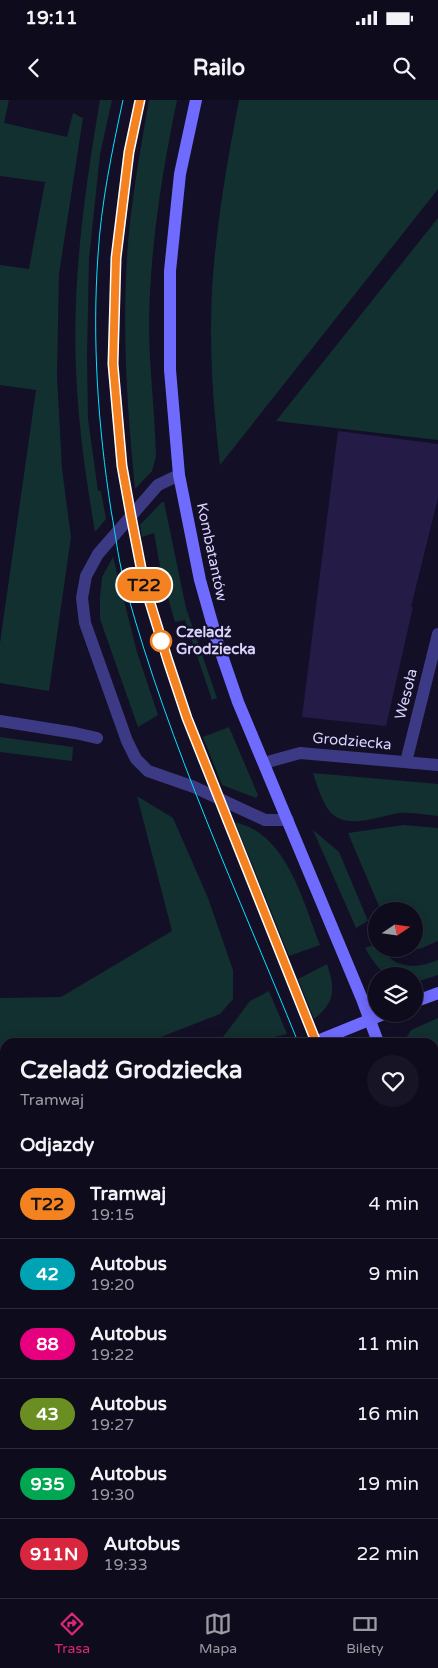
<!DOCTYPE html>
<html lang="pl">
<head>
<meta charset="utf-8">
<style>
  body { margin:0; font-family:"Varela Round",sans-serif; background:#171425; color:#f1f3f6; height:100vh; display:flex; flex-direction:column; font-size:19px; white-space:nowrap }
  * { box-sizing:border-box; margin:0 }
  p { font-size:16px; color:#9b9ba3 }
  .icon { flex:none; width:28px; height:28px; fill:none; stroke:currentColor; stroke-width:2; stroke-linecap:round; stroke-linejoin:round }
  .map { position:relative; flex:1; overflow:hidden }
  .drawer { position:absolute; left:0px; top:938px; width:439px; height:561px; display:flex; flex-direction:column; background:#0e0b1c; border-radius:15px 15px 0 0; box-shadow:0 2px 12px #0003,0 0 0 1px #2e2b3b }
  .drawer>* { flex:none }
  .badge { padding:0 10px; border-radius:16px; font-size:18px; line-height:32px }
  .needle { width:32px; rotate:77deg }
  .controls { position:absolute; left:368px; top:802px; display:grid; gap:10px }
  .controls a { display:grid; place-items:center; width:55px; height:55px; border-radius:50%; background:#0e0b1c; box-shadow:0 2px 12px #0003,0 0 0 1px #2e2b3b; font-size:25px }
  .map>.badge { position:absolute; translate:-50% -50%; box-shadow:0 0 0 2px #fff }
  h2 { padding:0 20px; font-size:19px; line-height:45px }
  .round { display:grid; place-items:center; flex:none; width:52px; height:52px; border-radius:26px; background:#171425 }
  .head { display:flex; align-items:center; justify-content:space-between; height:85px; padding:0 20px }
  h1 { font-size:24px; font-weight:700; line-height:38px }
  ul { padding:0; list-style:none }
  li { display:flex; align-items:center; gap:15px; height:70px; padding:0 20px; border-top:1px solid #2e2b3b }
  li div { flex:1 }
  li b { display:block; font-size:19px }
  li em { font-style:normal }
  li .badge { min-width:55px; font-weight:700; text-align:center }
  .status { display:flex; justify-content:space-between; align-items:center; height:35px; padding:0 25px; background:#0e0b1c; direction:ltr }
  .status svg { height:14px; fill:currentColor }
  header { display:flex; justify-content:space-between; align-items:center; height:65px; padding:0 20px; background:#0e0b1c; font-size:22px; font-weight:700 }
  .tab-bar { display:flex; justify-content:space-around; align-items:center; height:70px; border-top:1px solid #2e2b3b; background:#0e0b1c; font-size:14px; color:#9b9ba3 }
  .tab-bar a { display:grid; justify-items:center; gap:2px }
  .tab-bar .active { color:#db2777 }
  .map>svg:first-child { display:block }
  .green { fill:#12302f }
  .building { fill:#241b47 }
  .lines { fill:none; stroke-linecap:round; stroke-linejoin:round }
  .lane { stroke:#3d3a85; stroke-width:12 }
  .street { stroke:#3d3a85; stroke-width:12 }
  .secondary { stroke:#6f6bff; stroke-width:12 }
  .tram { stroke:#00e5ff; stroke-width:1 }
  .line-casing { stroke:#fff; stroke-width:11 }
  .line { stroke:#f58220; stroke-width:8 }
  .stop-dot { fill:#fff; stroke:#f58220; stroke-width:2.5 }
  .labels { text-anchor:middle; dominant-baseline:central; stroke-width:4.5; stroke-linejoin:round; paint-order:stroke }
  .street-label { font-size:15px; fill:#d9d4ff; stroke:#130f26 }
  .stop-label { font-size:15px; font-weight:bold; fill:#d9d4ff; stroke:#130f26; text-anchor:start }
</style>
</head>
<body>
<div class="status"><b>19:11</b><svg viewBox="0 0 49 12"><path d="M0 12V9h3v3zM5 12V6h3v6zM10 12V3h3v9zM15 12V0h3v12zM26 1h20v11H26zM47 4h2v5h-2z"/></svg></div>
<header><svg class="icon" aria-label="back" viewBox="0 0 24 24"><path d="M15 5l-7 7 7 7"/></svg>Railo<svg class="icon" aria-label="search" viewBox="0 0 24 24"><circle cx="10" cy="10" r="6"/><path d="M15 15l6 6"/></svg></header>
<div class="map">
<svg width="438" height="1498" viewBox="0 0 438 1498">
  <rect width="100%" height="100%" fill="#130f26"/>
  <g class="green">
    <path d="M0,0H9L4,23L67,37L73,13L83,18L59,174L57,276L62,369L71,437L49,591L0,583V543L36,290L0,285V165L29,169L45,82L0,76Z"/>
    <path d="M100,0H112L100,54L89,159L87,256L88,319L98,391H101L106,419L95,432C86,378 78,324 76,269C72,179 85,89 100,0Z"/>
    <path d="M149,0H177C162,73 150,148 149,223C149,267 155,312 156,356L152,371L135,389C128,318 123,248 126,177C128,117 139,58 149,0Z"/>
    <path d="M239,0H438V89L220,365C213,306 209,248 212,189C216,126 227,62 239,0Z"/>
    <path d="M438,118V340L276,321Z"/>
    <path d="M162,402H164L186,508L217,598L212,600L185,520L175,522L162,477L154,433L142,437L140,425Z"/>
    <path d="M113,457L137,552L158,615L138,627L100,519V497L102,477Z"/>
    <path d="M229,627L258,695L256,698L222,685L203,637Z"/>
    <path d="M0,637L73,647L72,661L0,652Z"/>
    <path d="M313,673L438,684V716C425,715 412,712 400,713C378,716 343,732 328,709C321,699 317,685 313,673Z"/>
    <path d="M137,696L173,718L208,798L233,870V899L220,914L148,942H5V1000L0,1002V898L61,897L172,831Z"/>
    <path d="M235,722C241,724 248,726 253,729C291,750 305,807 320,845L289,856Z"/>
    <path d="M404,725L438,728V841L422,848L414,850L409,849H414V811H381L348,733Z"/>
    <path d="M313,730L339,752L368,821L356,828Z"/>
    <path d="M376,844V849H382C395,869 417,869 438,860V875L416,882H414V876C383,876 381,874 365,848Z"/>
    <path d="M327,864C335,888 336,902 314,919L298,879Z"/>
    <path d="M269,891L287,934L253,942H225L223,937L250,901Z"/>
    <path d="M438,918V968L434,969V942H404L411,930Z"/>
    <path d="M434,1089L438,1101V1342L434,1386Z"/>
    <path d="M5,1094V1238L3,1240L0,1234V1096Z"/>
    <path d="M5,1316V1377L0,1381V1326Z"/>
    <path d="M434,1404H438V1498H333L336,1494H434Z"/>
  </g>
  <path class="building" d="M338,331L438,344V398L411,507H413L386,626L302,617Z"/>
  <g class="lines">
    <g class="lane">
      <path d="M179,375L158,385L98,454L86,476L82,498L85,523L127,641L136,659L148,671L194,687L265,720H288"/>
      <path d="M91,1494L92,1498"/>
      <path d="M199,1498L201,1494"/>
    </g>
    <g class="street">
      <path d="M0,621L75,633L97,638"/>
      <path d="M406,662L438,534"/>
      <path d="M264,663L300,653L438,665"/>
      <path d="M434,1020L438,1025"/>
    </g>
    <g class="secondary">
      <path d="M196,0L180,74L170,171V270L179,375L200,480L218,544L238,602L362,899L378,942"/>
      <path d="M414,902L438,893"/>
      <path d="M315,942L384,914"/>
      <path d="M434,1001L438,998"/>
      <path d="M0,1063L5,1061"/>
      <path d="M0,1274L5,1271"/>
    </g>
    <g class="tram">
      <path d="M123,0C112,51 101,104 98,155C92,240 98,326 111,410C116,437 119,466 127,492C170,647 238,794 298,942"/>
      <path d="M140,0L129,52L116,158L113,264L122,366L131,416L144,483L167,561L187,618L316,942"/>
      <path d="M276,1498L278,1494"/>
      <path d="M297,1498L300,1494"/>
    </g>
  </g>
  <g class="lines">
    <defs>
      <path id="line" d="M140,0L129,52L116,158L113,264L122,366L131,416L144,483L168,561L187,618L316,942"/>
    </defs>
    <use href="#line" class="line-casing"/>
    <use href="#line" class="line"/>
  </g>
  <circle class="stop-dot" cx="161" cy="541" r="10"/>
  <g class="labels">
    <g class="street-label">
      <text transform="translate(212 452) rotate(78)">Kombatantów</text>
      <text transform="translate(406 594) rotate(-76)">Wesoła</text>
      <text transform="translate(352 641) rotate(5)">Grodziecka</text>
    </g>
    <g class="stop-label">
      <text x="176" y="532">Czeladź<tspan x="176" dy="17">Grodziecka</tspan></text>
    </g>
  </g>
</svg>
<div class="controls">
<a><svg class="needle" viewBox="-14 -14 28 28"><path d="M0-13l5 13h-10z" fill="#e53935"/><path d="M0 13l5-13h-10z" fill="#9b9ba3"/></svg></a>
<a><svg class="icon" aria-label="layers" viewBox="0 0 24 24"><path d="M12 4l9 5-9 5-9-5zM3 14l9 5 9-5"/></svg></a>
</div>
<b class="badge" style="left:144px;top:485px;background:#f58220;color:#111">T22</b>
<section class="drawer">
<div class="head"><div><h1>Czeladź Grodziecka</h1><p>Tramwaj</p></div><a class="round"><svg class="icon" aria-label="heart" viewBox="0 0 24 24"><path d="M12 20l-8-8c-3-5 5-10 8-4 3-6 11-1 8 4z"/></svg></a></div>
<h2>Odjazdy</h2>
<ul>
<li><span class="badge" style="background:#f58220;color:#111">T22</span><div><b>Tramwaj</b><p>19:15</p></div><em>4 min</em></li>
<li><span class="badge" style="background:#00a3b4;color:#fff">42</span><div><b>Autobus</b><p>19:20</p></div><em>9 min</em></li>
<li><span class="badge" style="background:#e6007e;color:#fff">88</span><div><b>Autobus</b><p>19:22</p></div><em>11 min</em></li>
<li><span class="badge" style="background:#6b8e23;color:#fff">43</span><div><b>Autobus</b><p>19:27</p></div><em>16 min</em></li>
<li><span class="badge" style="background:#00a651;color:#fff">935</span><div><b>Autobus</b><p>19:30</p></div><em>19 min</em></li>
<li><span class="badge" style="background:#d7263d;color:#fff">911N</span><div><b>Autobus</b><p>19:33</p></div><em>22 min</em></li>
</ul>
</section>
</div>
<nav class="tab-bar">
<a class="active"><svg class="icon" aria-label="directions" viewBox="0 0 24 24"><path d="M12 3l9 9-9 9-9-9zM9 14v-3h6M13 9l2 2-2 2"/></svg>Trasa</a>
<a><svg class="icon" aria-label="map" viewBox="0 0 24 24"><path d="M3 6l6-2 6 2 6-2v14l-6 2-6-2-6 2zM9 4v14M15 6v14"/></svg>Mapa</a>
<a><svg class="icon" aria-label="tickets" viewBox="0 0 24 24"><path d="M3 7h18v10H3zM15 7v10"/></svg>Bilety</a>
</nav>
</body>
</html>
